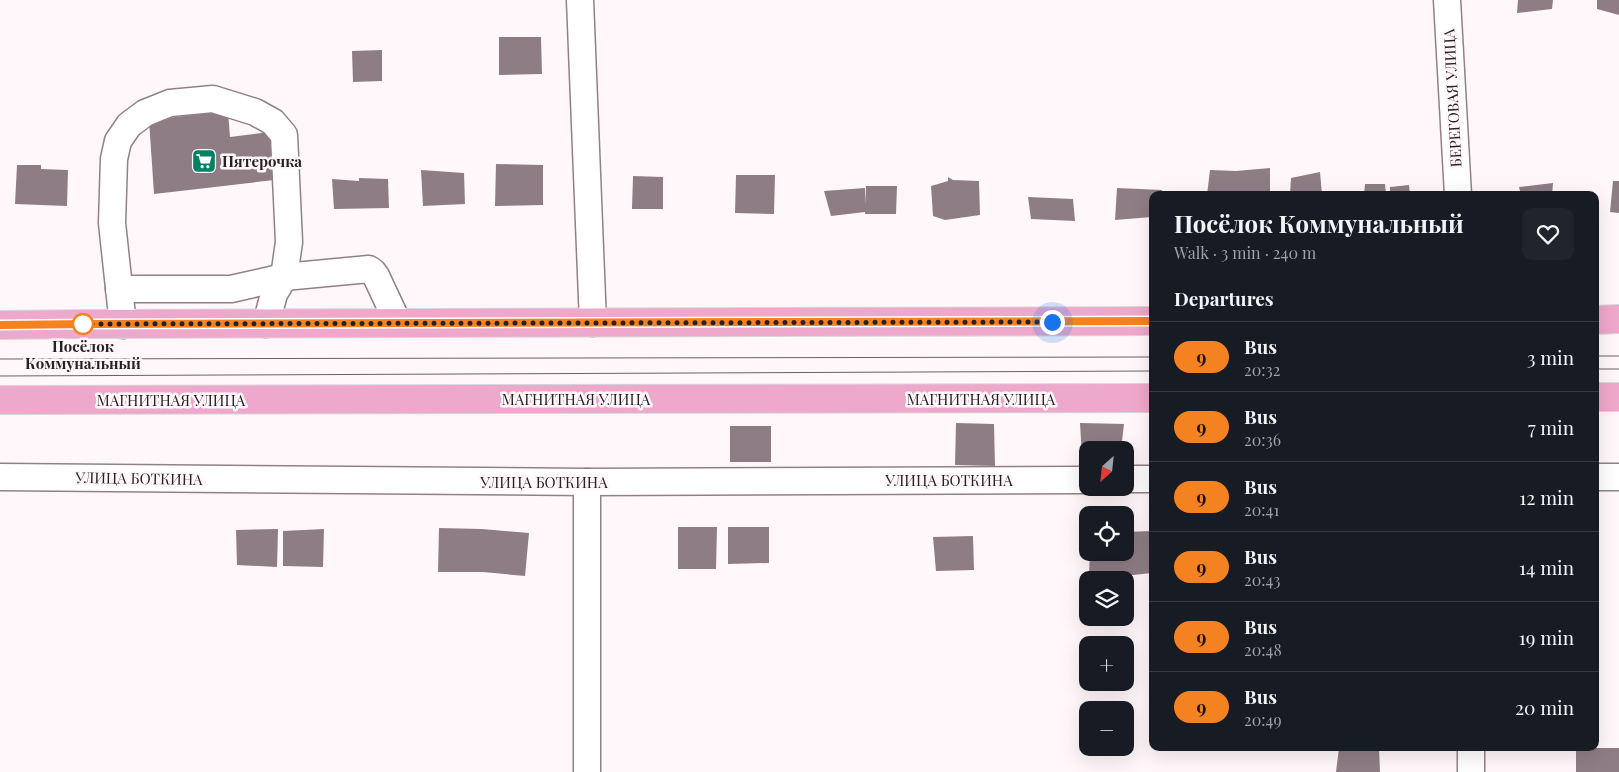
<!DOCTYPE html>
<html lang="en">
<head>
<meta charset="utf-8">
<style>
  body { margin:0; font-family:"Playfair Display",serif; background:#20242c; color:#f1f3f6; height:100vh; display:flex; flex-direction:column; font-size:19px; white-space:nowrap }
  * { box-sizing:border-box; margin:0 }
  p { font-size:16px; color:#9ea1a6 }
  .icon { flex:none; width:28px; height:28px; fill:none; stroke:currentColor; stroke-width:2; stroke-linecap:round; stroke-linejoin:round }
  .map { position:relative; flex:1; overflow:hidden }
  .drawer { position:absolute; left:1149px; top:191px; width:450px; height:560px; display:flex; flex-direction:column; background:#171b24; border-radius:10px; box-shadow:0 5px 20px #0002 }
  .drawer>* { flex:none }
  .badge { padding:0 10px; border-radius:16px; font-size:18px; line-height:32px }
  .needle { width:32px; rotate:207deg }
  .buttons { position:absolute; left:1079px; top:441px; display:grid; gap:10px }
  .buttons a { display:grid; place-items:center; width:55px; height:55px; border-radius:10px; background:#171b24; box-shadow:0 5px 20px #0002; font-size:25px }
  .you { position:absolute; width:25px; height:25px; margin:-12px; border:4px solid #fff; border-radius:50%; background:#1a73e8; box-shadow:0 0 0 8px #1a73e833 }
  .map>.badge { position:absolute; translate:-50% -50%; box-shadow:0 0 0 2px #fff }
  h2 { padding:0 25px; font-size:19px; line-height:45px }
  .round { display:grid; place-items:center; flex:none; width:52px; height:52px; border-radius:10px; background:#20242c }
  .headline { display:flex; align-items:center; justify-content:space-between; height:85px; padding:0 25px }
  h1 { font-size:24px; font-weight:700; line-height:38px }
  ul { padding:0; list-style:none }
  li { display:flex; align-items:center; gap:15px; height:70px; padding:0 25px; border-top:1px solid #363941 }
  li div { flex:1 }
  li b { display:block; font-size:19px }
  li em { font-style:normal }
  li .badge { min-width:55px; font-weight:700; text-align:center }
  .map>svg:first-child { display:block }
  .building { fill:#8f7d85 }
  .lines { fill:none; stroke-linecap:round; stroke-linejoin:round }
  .minor-casing { stroke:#928088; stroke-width:29 }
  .major-casing { stroke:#d8d7d8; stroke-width:30 }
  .minor { stroke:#fff; stroke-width:26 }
  .major { stroke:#eea8cb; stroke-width:28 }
  .tram { stroke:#696164; stroke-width:1 }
  .line-casing { stroke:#fff; stroke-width:11 }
  .line { stroke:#f58220; stroke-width:8 }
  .walk { stroke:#282124; stroke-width:5; stroke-dasharray:0 9 }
  .stop-dot { fill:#fff; stroke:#f58220; stroke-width:2.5 }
  .labels { text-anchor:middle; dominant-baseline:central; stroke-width:5; stroke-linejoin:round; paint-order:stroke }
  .street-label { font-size:15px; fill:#282124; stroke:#fff7fa }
  .poi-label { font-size:15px; font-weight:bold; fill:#282124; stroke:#fff7fa; text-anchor:start }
  .stop-label { font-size:15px; font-weight:bold; fill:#282124; stroke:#fff7fa }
</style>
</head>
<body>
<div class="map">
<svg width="1619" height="772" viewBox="0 0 1619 772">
  <rect width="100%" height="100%" fill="#fff7fa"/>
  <g class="building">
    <path d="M1518,0H1553L1552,9L1517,13Z"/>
    <path d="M1597,0H1619V15L1597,9Z"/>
    <path d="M499,37H541L542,74L499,75Z"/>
    <path d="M382,50V81L353,82L352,51Z"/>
    <path d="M228,111L230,137L277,131L283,179L154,194L149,120Z"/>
    <path d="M496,164L543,165V205L495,206Z"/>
    <path d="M17,165H41V169L68,170L67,206L15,204Z"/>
    <path d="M1270,168V195H1207L1210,170L1236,171Z"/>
    <path d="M421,170L464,173L465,204L423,206Z"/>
    <path d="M1320,172L1322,195H1290L1291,178Z"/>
    <path d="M736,175H775L774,214L735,213Z"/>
    <path d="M633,176L663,177V209H632Z"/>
    <path d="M948,177L953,180L979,181L980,215L945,220L933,216L931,186L948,181Z"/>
    <path d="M359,178L388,179L389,208L334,209L332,179L359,181Z"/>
    <path d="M1613,181H1619V213L1610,212Z"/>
    <path d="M1553,183L1552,195H1521L1519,187Z"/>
    <path d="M1365,184H1385L1386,195H1364Z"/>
    <path d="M1409,185L1410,195H1390V187Z"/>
    <path d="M866,186H897L896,214H865V212L831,216L824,191L865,188L866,204Z"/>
    <path d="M1117,188L1162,190L1161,195H1152V217L1115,220Z"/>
    <path d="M1028,197L1073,199L1075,221L1031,219Z"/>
    <path d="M956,423L994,424L995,466L955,465Z"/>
    <path d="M1080,423L1124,424L1121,450H1088V457H1082Z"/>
    <rect x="730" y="426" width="41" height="36"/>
    <path d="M678,527H717L716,569H678Z"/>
    <path d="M728,527H769V563L728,564Z"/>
    <path d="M439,528L482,529L529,533L525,576L483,572H438Z"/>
    <path d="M278,529L277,567L237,565L236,530Z"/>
    <path d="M324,529L323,567L283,566V531Z"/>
    <path d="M1152,531V573L1133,575L1089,574L1090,552H1125V532Z"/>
    <path d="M973,536L974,570L936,571L933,537Z"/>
    <path d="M1597,567L1599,605H1595V568Z"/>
    <path d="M1339,748H1379L1380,772H1336Z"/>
    <rect x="1576" y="748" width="43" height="24"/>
  </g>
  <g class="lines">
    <defs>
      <g id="minor">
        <path d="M580,0L593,323"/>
        <path d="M1447,0L1458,195"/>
        <path d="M119,289H231L284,277L369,269L373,272L376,276L398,323"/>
        <path d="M123,325L112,223L114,159L118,141L129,125L145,113L170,103L213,99L255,112L273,122L284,135L289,242L284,277L274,294L266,324"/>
        <path d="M0,477L587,482L1088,480"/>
        <path d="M1595,477H1619"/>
        <path d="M1125,479H1152"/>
        <path d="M587,772V482"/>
        <path d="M1471,772V748"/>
      </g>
      <g id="major">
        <path d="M1595,320L1619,319"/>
        <path d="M0,325L89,324L1152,321"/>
        <path d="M1595,397H1619"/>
        <path d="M0,400L1152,398"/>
      </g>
    </defs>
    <use href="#minor" class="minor-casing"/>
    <use href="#major" class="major-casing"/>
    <use href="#minor" class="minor"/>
    <use href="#major" class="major"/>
    <g class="tram">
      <path d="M1595,356H1619"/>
      <path d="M0,359L1152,357"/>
      <path d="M1595,369H1619"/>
      <path d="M0,376L1152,371"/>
    </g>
  </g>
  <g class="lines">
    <defs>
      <path id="line" d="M0,325L89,324L1152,321"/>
    </defs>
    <use href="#line" class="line-casing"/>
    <use href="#line" class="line"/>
    <path class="walk" d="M83,324L1052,322"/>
  </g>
  <defs>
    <symbol id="supermarket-square" viewBox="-11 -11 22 22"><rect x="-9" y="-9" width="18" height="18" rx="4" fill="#008264" stroke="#fff7fa"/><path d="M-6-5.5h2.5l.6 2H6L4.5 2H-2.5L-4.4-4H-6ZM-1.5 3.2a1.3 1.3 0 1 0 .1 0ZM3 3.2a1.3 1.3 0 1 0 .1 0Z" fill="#fff"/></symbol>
  </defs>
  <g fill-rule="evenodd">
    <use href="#supermarket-square" x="190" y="147" width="28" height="28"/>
  </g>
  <circle class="stop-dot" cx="83" cy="324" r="10"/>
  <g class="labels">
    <g class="street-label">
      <text transform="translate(1452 98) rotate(-93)">БЕРЕГОВАЯ УЛИЦА</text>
      <text x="576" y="399">МАГНИТНАЯ УЛИЦА</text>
      <text x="981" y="399">МАГНИТНАЯ УЛИЦА</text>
      <text x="171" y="400">МАГНИТНАЯ УЛИЦА</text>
      <text transform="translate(139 478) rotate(1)">УЛИЦА БОТКИНА</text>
      <text x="949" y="480">УЛИЦА БОТКИНА</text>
      <text x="544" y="482">УЛИЦА БОТКИНА</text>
    </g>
    <g class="poi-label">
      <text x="222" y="161">Пятерочка</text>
    </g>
    <g class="stop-label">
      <text x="83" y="346">Посёлок<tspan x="83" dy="17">Коммунальный</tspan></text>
    </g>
  </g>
</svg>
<div class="buttons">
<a><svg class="needle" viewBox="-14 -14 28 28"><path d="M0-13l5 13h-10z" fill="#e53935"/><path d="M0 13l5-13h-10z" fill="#9ea1a6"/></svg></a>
<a><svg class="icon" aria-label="locate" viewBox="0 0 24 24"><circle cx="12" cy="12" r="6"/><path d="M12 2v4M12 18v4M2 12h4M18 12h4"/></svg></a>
<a><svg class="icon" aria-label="layers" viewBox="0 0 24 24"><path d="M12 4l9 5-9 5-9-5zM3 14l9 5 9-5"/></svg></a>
<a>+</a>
<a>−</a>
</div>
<div class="you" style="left:1052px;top:322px"></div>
<section class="drawer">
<div class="headline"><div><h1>Посёлок Коммунальный</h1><p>Walk · 3 min · 240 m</p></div><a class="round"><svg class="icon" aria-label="heart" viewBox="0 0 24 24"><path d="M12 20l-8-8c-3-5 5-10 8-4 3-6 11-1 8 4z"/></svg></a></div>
<h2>Departures</h2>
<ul>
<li><span class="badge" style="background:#f58220;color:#111">9</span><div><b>Bus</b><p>20:32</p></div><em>3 min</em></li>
<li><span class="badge" style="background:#f58220;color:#111">9</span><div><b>Bus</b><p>20:36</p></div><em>7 min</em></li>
<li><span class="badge" style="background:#f58220;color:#111">9</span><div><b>Bus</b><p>20:41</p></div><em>12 min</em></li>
<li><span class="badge" style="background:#f58220;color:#111">9</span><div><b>Bus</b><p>20:43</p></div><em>14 min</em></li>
<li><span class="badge" style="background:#f58220;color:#111">9</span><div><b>Bus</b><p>20:48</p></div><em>19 min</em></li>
<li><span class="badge" style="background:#f58220;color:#111">9</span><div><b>Bus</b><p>20:49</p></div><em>20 min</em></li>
</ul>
</section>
</div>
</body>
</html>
